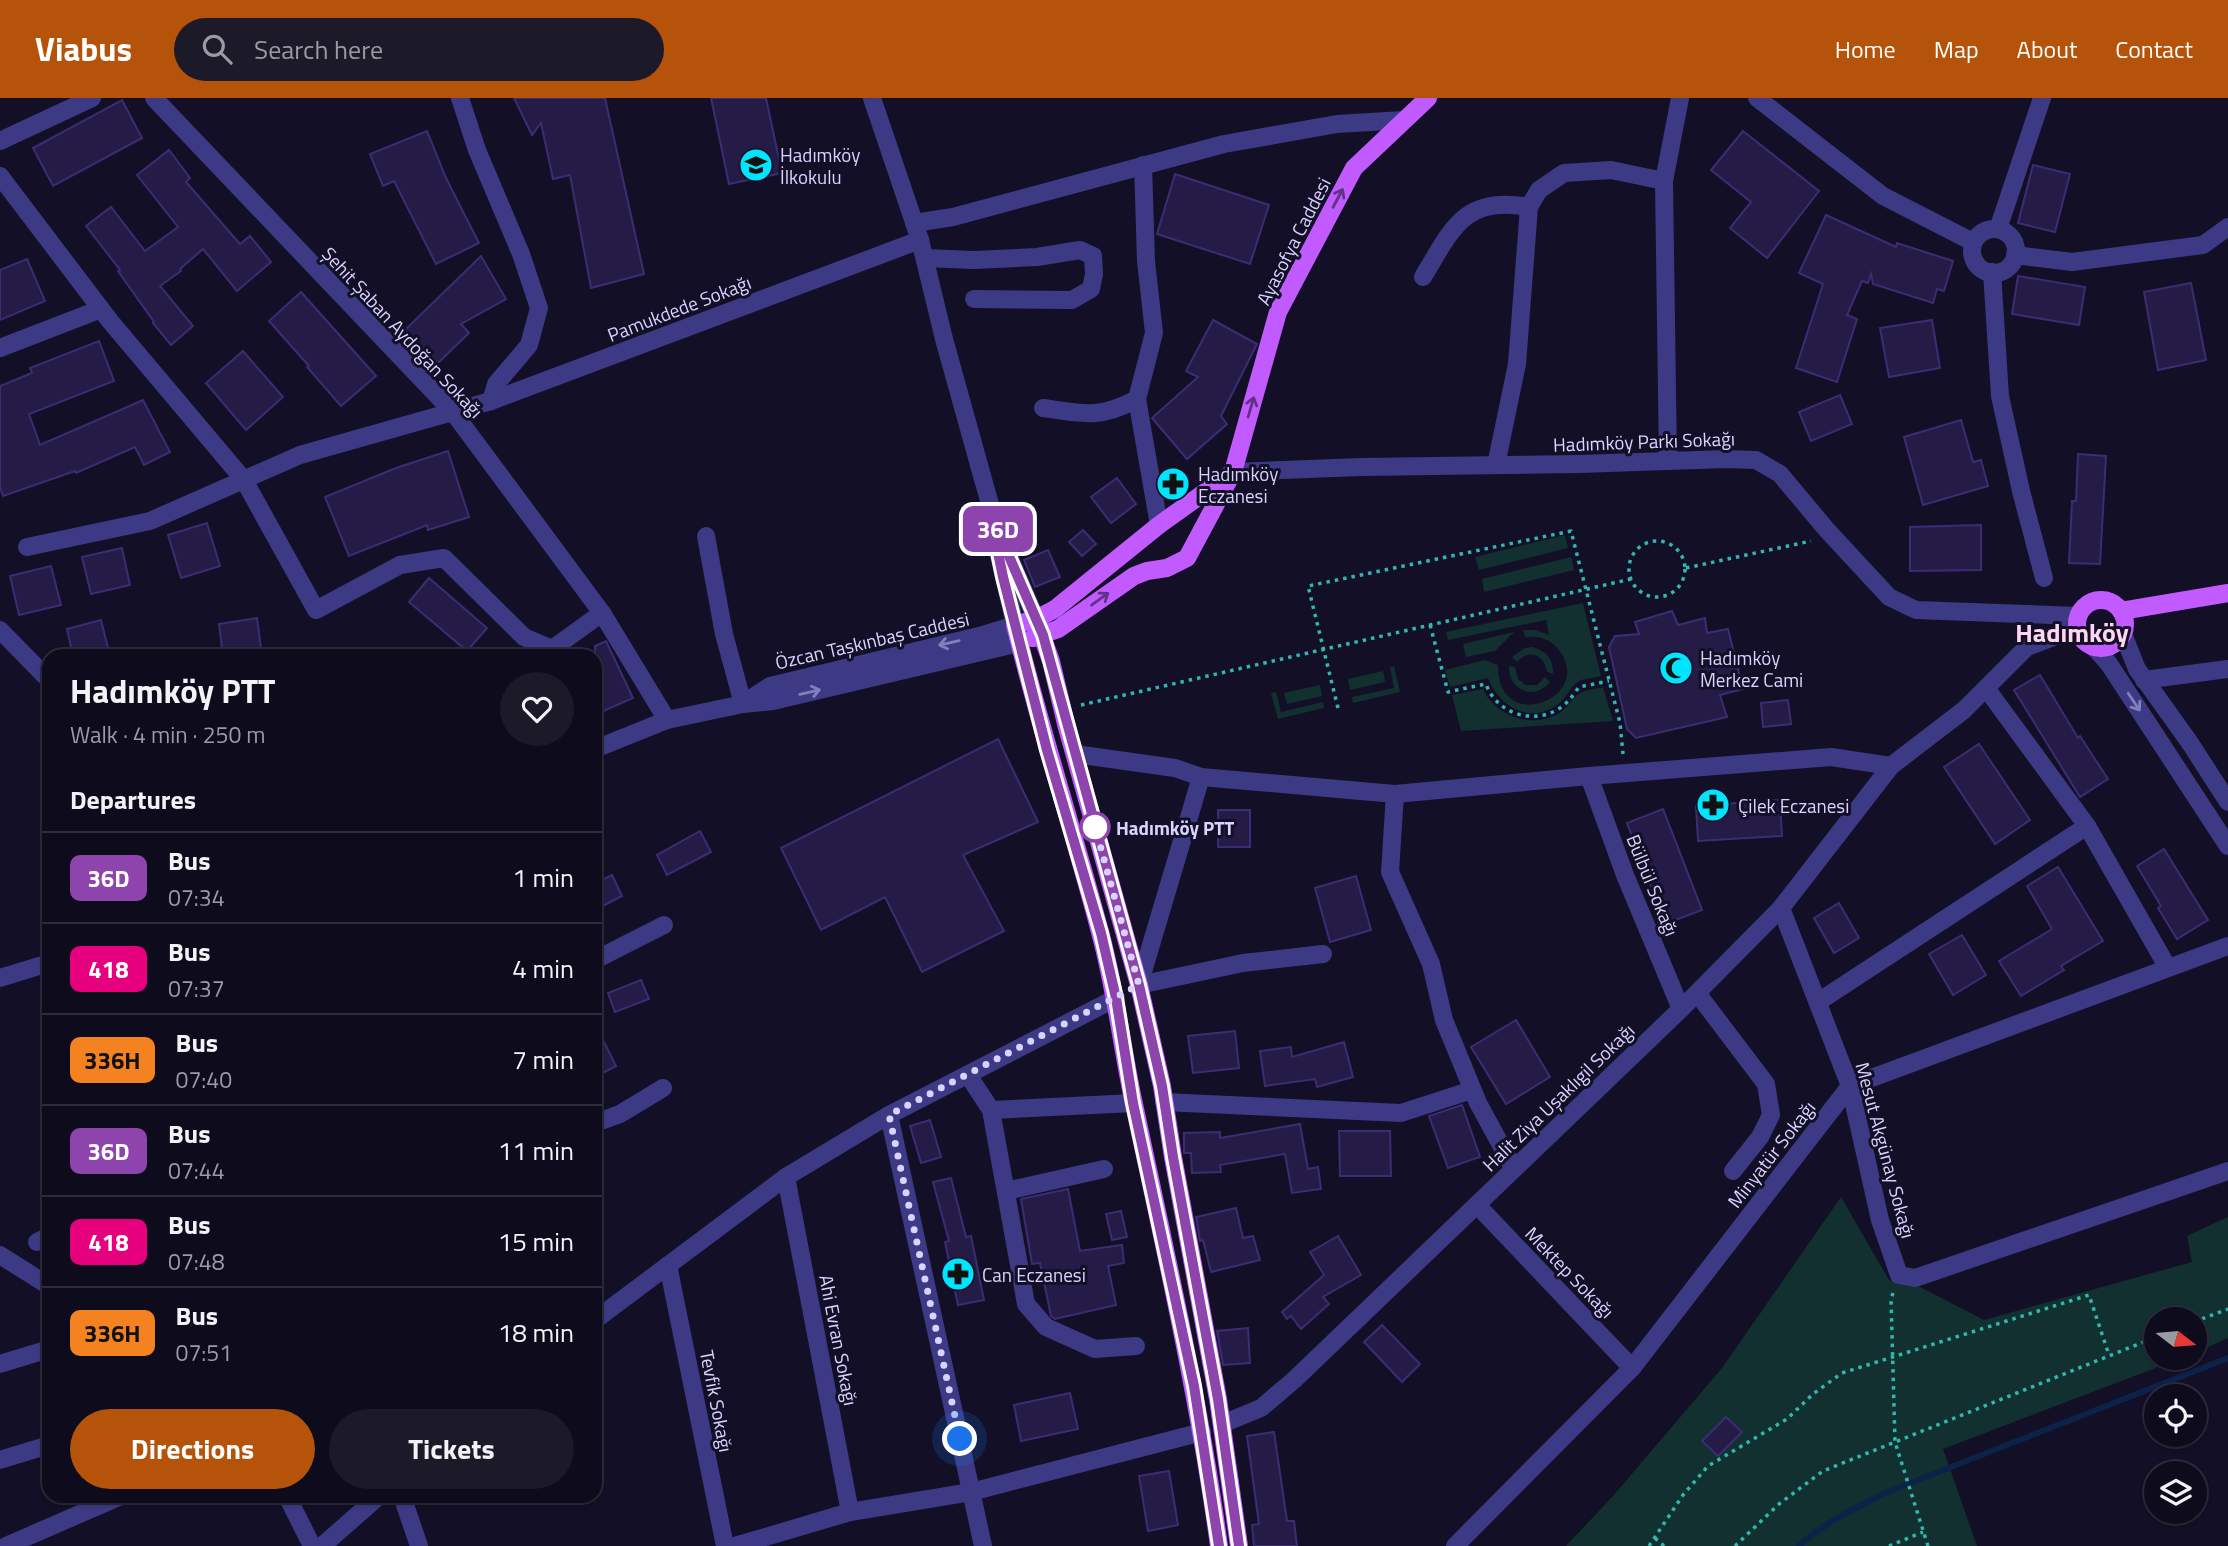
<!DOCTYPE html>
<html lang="en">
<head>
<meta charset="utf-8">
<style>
  body { margin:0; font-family:"Titillium Web",sans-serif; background:#1c1929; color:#f1f3f6; height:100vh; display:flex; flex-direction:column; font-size:26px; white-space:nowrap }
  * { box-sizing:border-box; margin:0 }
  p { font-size:23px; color:#9b9ba3 }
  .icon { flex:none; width:38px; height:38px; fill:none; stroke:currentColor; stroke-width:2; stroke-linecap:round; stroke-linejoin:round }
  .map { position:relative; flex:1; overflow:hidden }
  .panel { position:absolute; left:42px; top:551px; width:560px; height:854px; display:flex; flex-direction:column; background:#0e0b1c; border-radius:21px; box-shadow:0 2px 5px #0004,0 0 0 2px #2e2b3b }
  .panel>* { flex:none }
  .badge { padding:0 14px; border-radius:10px; font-size:24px; line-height:46px }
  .needle { width:46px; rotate:106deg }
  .fabs { position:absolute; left:2144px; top:1209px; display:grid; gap:14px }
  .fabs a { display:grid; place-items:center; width:63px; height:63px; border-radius:50%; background:#0e0b1c; box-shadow:0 2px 5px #0004,0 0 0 2px #2e2b3b; font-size:35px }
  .you { position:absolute; width:35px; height:35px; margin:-18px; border:5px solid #fff; border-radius:50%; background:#1a73e8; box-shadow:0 0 0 10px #1a73e833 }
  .map>.badge { position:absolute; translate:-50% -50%; box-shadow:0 0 0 4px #fff }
  h2 { padding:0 28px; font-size:26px; line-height:63px }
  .round { display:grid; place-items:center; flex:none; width:74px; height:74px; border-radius:37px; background:#1c1929 }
  .headline { display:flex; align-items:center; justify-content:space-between; height:119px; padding:0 28px }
  h1 { font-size:33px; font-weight:700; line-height:52px }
  .cta { display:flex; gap:14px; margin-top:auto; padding:14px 28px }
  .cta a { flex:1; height:80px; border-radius:42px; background:#b45309; color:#fff; font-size:28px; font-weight:700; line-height:80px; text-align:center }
  .cta a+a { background:#1c1929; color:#f1f3f6 }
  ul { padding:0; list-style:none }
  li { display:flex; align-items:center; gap:21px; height:91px; padding:0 28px; border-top:2px solid #2e2b3b }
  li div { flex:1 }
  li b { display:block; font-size:26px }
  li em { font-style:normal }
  li .badge { min-width:77px; font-weight:700; text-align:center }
  header { display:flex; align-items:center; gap:42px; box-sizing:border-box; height:98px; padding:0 35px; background:#b45309; color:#fff }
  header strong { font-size:33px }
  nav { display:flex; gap:38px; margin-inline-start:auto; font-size:24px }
  .search { width:490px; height:63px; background:#1c1929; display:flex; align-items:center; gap:18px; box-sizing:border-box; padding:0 24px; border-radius:38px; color:#9b9ba3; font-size:26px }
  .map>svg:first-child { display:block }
  .green { fill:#12302f }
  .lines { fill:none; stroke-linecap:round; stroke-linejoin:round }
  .stream { stroke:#0c2248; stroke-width:6 }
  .building { fill:#241b47; stroke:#3b2d73; stroke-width:2 }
  .path { stroke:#2fb8b0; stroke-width:3.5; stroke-dasharray:3.5 5; stroke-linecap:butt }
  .minor { stroke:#3d3a85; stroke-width:18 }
  .major { stroke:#c25bff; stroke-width:18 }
  .oneway { stroke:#623188 }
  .oneway2 { stroke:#837fbc }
  .line-casing { stroke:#fff; stroke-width:16 }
  .line { stroke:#8e44ad; stroke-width:10 }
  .walk { stroke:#d9d4ff; stroke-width:7; stroke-dasharray:0 12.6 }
  .stop-dot { fill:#fff; stroke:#8e44ad; stroke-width:3.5 }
  .labels { text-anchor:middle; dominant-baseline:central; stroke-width:6; stroke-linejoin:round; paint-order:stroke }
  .poi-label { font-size:19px; fill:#d9d4ff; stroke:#130f26; text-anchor:start }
  .street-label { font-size:19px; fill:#d9d4ff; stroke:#130f26 }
  .stop-label { font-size:19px; font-weight:bold; fill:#d9d4ff; stroke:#130f26; text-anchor:start }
  .district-label { font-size:26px; font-weight:bold; fill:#ffd6f0; stroke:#130f26 }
</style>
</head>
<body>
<header>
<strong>Viabus</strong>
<div class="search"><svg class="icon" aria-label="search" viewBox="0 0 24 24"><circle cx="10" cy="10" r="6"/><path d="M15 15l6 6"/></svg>Search here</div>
<nav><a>Home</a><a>Map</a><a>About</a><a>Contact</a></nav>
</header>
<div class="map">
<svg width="2228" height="1448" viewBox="0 0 2228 1448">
  <rect width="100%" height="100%" fill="#130f26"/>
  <g class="green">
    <path d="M1565,437L1568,450L1479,472L1475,459Z"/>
    <path d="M1571,459L1574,472L1484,494L1482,481Z"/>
    <path d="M1583,505L1601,578C1594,580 1586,580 1579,583C1571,587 1566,601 1557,607C1529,627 1499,608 1488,580L1450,589L1445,572L1485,562L1498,567C1497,639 1596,600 1559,552C1550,540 1538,538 1525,539L1523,532H1536L1549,537L1546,522L1448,542L1446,534Z"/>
    <path d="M1514,534L1495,553L1466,559L1463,546Z"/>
    <path d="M1532,549C1547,553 1553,561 1553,576L1547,574C1545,557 1529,550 1517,564L1512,559L1525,550Z"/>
    <path d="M1394,568L1400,594L1353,605L1352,599L1394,590L1390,569Z"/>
    <path d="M1509,568L1515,569L1518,581L1526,587H1537L1545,579L1550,584C1535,603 1508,593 1509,568Z"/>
    <path d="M1383,573L1385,584L1350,592L1348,581Z"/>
    <path d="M1320,587L1322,598L1287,606L1284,595Z"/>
    <path d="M1603,589L1613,623L1461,633L1452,597L1483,591C1496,618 1530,631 1558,616C1567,611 1573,598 1582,594C1588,591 1596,591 1603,589Z"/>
    <path d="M1276,594L1281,614L1323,604L1324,610L1278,621L1271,595Z"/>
    <path d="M1841,1099L1889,1182L1920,1189L1984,1222L2192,1164L2187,1138L2228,1119V1240L2195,1255L2194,1222H2156V1260H2182L1943,1351L1977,1448H1566L1613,1398L1722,1270Z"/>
  </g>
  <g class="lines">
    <path class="stream" d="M1799,1448C1823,1425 1856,1410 1885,1395L2228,1260"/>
  </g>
  <g class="building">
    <path d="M514,0H605L644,176L591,190L570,77L553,81L541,25L532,37Z"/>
    <path d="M711,0H766L782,75L729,86Z"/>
    <path d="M122,2L142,40L53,88L33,50Z"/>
    <path d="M427,33L446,80L479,145L436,166L394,83L383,88L370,56Z"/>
    <path d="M1743,33L1819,93L1767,160L1730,130L1751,104L1711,72Z"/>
    <path d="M169,52L190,80L186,84L240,146L250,138L271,164L237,193L203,151L180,171L181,173L160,188L193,228L171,247L153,225L154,224L118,173L120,172L86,128L111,109L145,153L178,129L137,77Z"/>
    <path d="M2033,67L2070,76L2055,134L2018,125Z"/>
    <path d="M1175,76L1269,107L1250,166L1157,136Z"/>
    <path d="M1826,117L1896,149L1897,145L1953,163L1944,193L1937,191L1933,205L1873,186L1871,176L1868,185L1862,183L1847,217L1857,221L1837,284L1796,270L1823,186L1799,175Z"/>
    <path d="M481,158L506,201L461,226L469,235L438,265L405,232Z"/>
    <path d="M27,161L45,203L0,222V172Z"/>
    <path d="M2018,178L2085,189L2079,227L2012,216Z"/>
    <path d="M2191,185L2206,262L2158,272L2144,194Z"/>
    <path d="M301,194L376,278L341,308L307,269L309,268L269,223Z"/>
    <path d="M1213,222L1257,246L1221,318L1227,326L1187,361L1152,320L1198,279L1186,273Z"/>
    <path d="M1932,222L1940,270L1889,279L1880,230Z"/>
    <path d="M99,243L114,283L29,316L40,347L143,302L170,354L144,367L135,349L76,375L75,373L3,398L0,389V288L32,275L30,270Z"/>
    <path d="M243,253L283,299L246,332L206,285Z"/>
    <path d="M1840,297L1852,326L1811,343L1799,314Z"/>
    <path d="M1961,322L1973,364L1981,362L1988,388L1923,407L1904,339Z"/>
    <path d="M448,353L469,419L428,432L427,427L349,458L325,399L396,370Z"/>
    <path d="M2078,356L2106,358L2100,466L2069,465L2072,403H2076Z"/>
    <path d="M1117,380L1136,406L1111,425L1091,399Z"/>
    <path d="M207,425L220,468L181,480L168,437Z"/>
    <path d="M1981,427V472L1910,473V429Z"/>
    <path d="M1083,432L1096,446L1082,458L1069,444Z"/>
    <path d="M122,450L130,487L91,496L82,459Z"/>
    <path d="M1048,452L1060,479L1035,489L1024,462Z"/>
    <path d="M51,468L61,507L19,517L10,478Z"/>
    <path d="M429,480L487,530L467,553L409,504Z"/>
    <path d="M1672,513L1678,527L1705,520L1707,535L1728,531L1743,591L1720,597L1727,619L1636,640L1627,631L1609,549L1615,538L1639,536L1635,524Z"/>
    <path d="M257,520L262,558H223L219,526Z"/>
    <path d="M101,522L110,558H73L67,531Z"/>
    <path d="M606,543L633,600L599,615L595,607V548Z"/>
    <path d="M2040,577L2078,640L2080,638L2108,681L2080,699L2014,592Z"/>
    <path d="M1788,602L1791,626L1763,629L1761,605Z"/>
    <path d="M998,641L1038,724L963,757L1004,833L922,874L885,799L821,832L781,750Z"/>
    <path d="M1979,646L2030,722L1995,746L1944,669Z"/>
    <path d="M1780,702L1782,738L1698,743L1696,708Z"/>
    <path d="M1663,711L1702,812L1665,826L1627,725Z"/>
    <rect x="1218" y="712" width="32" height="37"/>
    <path d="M700,733L711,754L667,777L657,757Z"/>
    <path d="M2164,751L2208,822L2177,841L2158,810L2161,808L2137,768Z"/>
    <path d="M2058,769L2103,843L2061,868L2064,872L2021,898L1999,863L2052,831L2027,788Z"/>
    <path d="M612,777L622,798L595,812V785Z"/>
    <path d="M1356,778L1371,832L1330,844L1315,790Z"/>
    <path d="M1839,805L1859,840L1834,855L1814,820Z"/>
    <path d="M1962,837L1986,877L1953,897L1929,856Z"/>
    <path d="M641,882L649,901L615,914L608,895Z"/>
    <path d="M1516,922L1550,979L1506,1006L1471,949Z"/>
    <path d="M595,926L616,968L595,979Z"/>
    <path d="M1235,933L1239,970L1193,975L1188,938Z"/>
    <path d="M1344,944L1353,979L1317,989L1315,981L1265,988L1260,953L1291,949L1292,959Z"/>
    <path d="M1462,1007L1480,1059L1448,1070L1429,1018Z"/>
    <path d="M930,1022L941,1059L921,1065L910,1028Z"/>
    <path d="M1300,1026L1308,1071L1318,1069L1321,1091L1292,1095L1285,1056L1220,1067L1221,1074L1192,1075L1191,1055H1184V1035L1220,1034V1040Z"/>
    <path d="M1339,1033H1390L1391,1078H1340Z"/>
    <path d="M951,1080L966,1139L971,1138L984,1202L958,1207L945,1144L949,1143L933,1084Z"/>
    <path d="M1068,1091L1080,1153L1122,1147L1124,1165L1108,1168L1116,1207L1055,1221L1051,1218L1040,1165L1032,1166L1021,1101Z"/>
    <path d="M1236,1110L1243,1140L1253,1138L1260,1162L1211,1174L1203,1142L1200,1143L1196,1119Z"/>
    <path d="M1121,1113L1127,1139L1112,1142L1106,1116Z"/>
    <path d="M1338,1138L1361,1177L1323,1199L1329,1206L1301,1231L1291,1218L1287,1221L1282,1214L1324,1177L1310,1154Z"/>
    <path d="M1382,1227L1420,1266L1402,1284L1364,1244Z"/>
    <path d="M1248,1230L1250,1265L1223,1267L1217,1233Z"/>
    <path d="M1070,1295L1078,1331L1021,1343L1014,1307Z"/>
    <path d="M1726,1319L1742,1334L1718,1358L1702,1343Z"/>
    <path d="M1274,1334L1287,1423H1294L1297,1448H1254L1252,1427L1259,1426L1247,1338Z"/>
    <path d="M1169,1373L1178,1427L1148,1433L1139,1378Z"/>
  </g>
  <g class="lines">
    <g class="path">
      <circle cx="1657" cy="471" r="28"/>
      <path d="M1686,470L1811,443"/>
      <path d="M1430,527L1448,594L1486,586C1496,615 1533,628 1560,610C1568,605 1573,597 1579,589L1609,583"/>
      <path d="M1081,607L1631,481"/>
      <path d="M1338,610L1308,488L1571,433L1620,625L1623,656"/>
      <path d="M1893,1195L1891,1201L1895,1344L1928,1448"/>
      <path d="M2194,1224L2228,1211"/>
      <path d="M1655,1440L1664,1448"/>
      <path d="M1649,1448L1683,1397L1708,1368L1787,1321L1813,1296L1842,1275L2089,1197L2109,1257"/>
      <path d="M1735,1448L1779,1406L1823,1373L2156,1239"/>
      <path d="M1889,1448L1923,1434"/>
    </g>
    <g class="minor">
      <path d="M154,0L453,314L602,515L667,622"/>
      <path d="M460,0L477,52L521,156L539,210L529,247L496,286L491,303"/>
      <path d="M872,0L920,142L944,241L996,428L1036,521"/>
      <path d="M1757,0L1883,98L1973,144"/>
      <path d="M0,43L92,0"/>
      <path d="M1143,67L1146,163L1154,235L1137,301L1159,427"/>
      <path d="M0,78L110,223L244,382L316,512L400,467L444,460L524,539L552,551L602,515"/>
      <path d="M914,125L953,119L1224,46L1337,26L1404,22"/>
      <path d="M1998,131L2042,0"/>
      <circle cx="1994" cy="153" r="22"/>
      <path d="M2015,157L2072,164L2203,147L2228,129"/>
      <path d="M925,160L974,162L1037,159L1080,152L1093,158L1094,176L1091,191L1072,202L974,201"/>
      <path d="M1992,174L2000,298L2021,393L2044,480"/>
      <path d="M1423,179C1452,131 1464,97 1529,109"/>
      <path d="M0,250L101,211"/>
      <path d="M1043,310C1083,316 1100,321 1137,301"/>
      <path d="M1668,363L1664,83L1680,0"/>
      <path d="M1496,367L1517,266L1529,109L1539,92L1564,75L1611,72L1664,83"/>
      <path d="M1233,374L1361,369L1579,366L1726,361L1756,362L1780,376L1826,431L1889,499L1916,512L2078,518"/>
      <path d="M706,438L724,536L743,606"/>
      <path d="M27,449L150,423L300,357L491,303L920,142"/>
      <path d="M0,532L49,582"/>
      <path d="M2123,536L2137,571L2190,645L2228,704"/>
      <path d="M2094,549L2109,566L2228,748"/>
      <path d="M2144,582L2228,571"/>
      <path d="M1986,590L2087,728L2168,870"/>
      <path d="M747,603L770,588L979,538L1015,527L998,453"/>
      <path d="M595,651L667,622L743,606L773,603L1019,545"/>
      <path d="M1075,656L1175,670L1201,679L1395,696L1589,678L1831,659L1891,668L1964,612L2027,549L2077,530"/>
      <path d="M1589,678L1625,777L1681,911"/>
      <path d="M1201,679L1139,887L1243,865L1323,856"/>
      <path d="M1395,696L1390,774L1431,866L1444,922L1478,1005L1514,1071"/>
      <path d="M1781,810L1850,988L1880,1122L1899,1177L1915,1180L2228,1073"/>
      <path d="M595,862L664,827"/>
      <path d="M0,880L49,865"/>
      <path d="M1697,895L1766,986L1771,1017L1760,1039L1733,1073"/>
      <path d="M1818,904L2087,728"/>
      <path d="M968,977L991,1012L1026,1206L1046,1229L1095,1251L1136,1248"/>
      <path d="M1164,1004L1401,1015L1472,992"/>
      <path d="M991,1012L1134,1005"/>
      <path d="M889,1017L983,1448"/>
      <path d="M595,1025L620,1016L663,990"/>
      <path d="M786,1079L850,1414"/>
      <path d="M1006,1093L1104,1071"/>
      <path d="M1477,1107L1632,1270"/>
      <path d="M37,1144L49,1138"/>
      <path d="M0,1157L49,1188"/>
      <path d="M668,1167L725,1448"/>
      <path d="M595,1222L786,1079L889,1017L1116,900"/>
      <path d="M0,1266L49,1251"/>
      <path d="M1222,1326L1261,1310L1294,1282L1681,911L1781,810L1891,668"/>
      <path d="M0,1362L49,1347"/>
      <path d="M287,1398L312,1448"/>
      <path d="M402,1398L419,1448"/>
      <path d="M6,1448L121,1398"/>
      <path d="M322,1448L379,1398"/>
      <path d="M735,1448L850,1414L971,1394L1202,1334"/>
      <path d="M1455,1448L1632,1270L1850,988L2228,848"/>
    </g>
    <g class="major">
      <circle cx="2101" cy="526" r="24"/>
      <path d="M2121,513L2228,495"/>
      <path d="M1036,521L1051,563L1066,626L1139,887L1162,988L1173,1059L1218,1301L1239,1448"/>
      <path d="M1033,540L1058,531L1134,478L1147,473L1167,470L1187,460L1233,374L1278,214L1354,70L1428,0"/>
      <path d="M1219,1448C1199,1301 1166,1156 1135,1011C1122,952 1116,892 1100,834C1073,731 1040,630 1015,527L1036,521L1055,511L1159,427L1233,374"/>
    </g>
  </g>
  <defs><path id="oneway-shaft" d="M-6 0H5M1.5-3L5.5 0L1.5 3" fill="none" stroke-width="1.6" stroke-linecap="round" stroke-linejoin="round" transform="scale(1.75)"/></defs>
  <g class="oneway">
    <use href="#oneway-shaft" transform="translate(1338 100) rotate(-62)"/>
    <use href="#oneway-shaft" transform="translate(1251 309) rotate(-74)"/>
    <use href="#oneway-shaft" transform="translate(1100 501) rotate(-36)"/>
  </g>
  <g class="oneway2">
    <use href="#oneway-shaft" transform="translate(949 545) rotate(167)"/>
    <use href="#oneway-shaft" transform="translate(810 594) rotate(-13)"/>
    <use href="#oneway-shaft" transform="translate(2134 604) rotate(56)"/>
  </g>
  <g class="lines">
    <defs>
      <path id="line" d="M1219,1448L1194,1288L1133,1005L1116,900L1101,835L1047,652L1003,479L995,440L996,428L1043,537L1139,887L1162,988L1173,1059L1218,1301L1239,1448"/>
    </defs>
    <use href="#line" class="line-casing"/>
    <use href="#line" class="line"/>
    <path class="walk" d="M960,1341L889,1017L1139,887L1095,729"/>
  </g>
  <defs>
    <symbol id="school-disc" viewBox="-11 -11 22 22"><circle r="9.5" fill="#00e5ff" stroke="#130f26"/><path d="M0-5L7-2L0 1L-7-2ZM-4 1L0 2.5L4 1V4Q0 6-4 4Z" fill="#111"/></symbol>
    <symbol id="pharmacy-disc" viewBox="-11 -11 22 22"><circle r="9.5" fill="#00e5ff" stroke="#130f26"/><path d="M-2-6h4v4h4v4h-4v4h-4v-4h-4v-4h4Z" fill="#111"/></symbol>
    <symbol id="mosque-disc" viewBox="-11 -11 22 22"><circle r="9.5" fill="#00e5ff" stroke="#130f26"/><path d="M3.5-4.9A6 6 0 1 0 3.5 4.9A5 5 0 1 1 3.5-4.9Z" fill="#111"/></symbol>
  </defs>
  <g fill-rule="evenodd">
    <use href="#school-disc" x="737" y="48" width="38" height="38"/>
    <use href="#pharmacy-disc" x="1154" y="367" width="38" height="38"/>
    <use href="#mosque-disc" x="1657" y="551" width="38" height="38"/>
    <use href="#pharmacy-disc" x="1694" y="688" width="38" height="38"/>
    <use href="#pharmacy-disc" x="939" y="1157" width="38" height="38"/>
  </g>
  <circle class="stop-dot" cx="1095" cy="729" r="14"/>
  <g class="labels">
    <g class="poi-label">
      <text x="780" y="56">Hadımköy<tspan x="780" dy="22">İlkokulu</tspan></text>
      <text x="1198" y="375">Hadımköy<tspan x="1198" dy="22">Eczanesi</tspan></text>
      <text x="1700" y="559">Hadımköy<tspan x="1700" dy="22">Merkez Cami</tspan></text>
      <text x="1738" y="707">Çilek Eczanesi</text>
      <text x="982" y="1176">Can Eczanesi</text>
    </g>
    <g class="street-label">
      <text transform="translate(1293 143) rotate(-63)">Ayasofya Caddesi</text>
      <text transform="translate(679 210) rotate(-21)">Pamukdede Sokağı</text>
      <text transform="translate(403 234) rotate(47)">Şehit Şaban Aydoğan Sokağı</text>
      <text transform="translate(1644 343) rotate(-2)">Hadımköy Parkı Sokağı</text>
      <text transform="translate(872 542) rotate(-13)">Özcan Taşkınbaş Caddesi</text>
      <text transform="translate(1653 787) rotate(68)">Bülbül Sokağı</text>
      <text transform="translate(1558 999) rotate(-44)">Halit Ziya Uşaklıgil Sokağı</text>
      <text transform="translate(1886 1052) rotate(75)">Mesut Akgünay Sokağı</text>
      <text transform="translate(1771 1056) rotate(-52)">Minyatür Sokağı</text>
      <text transform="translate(1570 1174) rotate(46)">Mektep Sokağı</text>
      <text transform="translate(839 1242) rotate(79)">Ahi Evran Sokağı</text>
      <text transform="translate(717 1303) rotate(79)">Tevfik Sokağı</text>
    </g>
    <g class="stop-label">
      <text x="1116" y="729">Hadımköy PTT</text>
    </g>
    <g class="district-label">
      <text x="2072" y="534">Hadımköy</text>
    </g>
  </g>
</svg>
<div class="fabs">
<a><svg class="needle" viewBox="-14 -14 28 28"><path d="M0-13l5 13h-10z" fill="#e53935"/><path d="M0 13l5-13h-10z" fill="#9b9ba3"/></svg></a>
<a><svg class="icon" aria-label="locate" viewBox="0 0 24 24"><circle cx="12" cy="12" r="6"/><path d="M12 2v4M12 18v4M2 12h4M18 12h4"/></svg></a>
<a><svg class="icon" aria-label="layers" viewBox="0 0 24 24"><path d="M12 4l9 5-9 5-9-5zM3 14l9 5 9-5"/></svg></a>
</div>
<div class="you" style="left:960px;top:1341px"></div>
<b class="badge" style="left:998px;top:431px;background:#8e44ad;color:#fff">36D</b>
<section class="panel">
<div class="headline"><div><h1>Hadımköy PTT</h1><p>Walk · 4 min · 250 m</p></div><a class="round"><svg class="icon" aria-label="heart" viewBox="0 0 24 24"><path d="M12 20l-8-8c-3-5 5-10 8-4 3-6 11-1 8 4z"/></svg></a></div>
<h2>Departures</h2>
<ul>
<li><span class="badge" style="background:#8e44ad;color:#fff">36D</span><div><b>Bus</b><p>07:34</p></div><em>1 min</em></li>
<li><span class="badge" style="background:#e6007e;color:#fff">418</span><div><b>Bus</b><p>07:37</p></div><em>4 min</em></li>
<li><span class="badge" style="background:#f58220;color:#111">336H</span><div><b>Bus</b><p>07:40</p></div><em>7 min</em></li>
<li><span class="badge" style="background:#8e44ad;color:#fff">36D</span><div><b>Bus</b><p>07:44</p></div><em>11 min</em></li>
<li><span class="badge" style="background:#e6007e;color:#fff">418</span><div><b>Bus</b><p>07:48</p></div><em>15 min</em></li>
<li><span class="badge" style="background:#f58220;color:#111">336H</span><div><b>Bus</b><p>07:51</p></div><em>18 min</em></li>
</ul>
<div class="cta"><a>Directions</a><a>Tickets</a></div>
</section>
</div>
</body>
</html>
